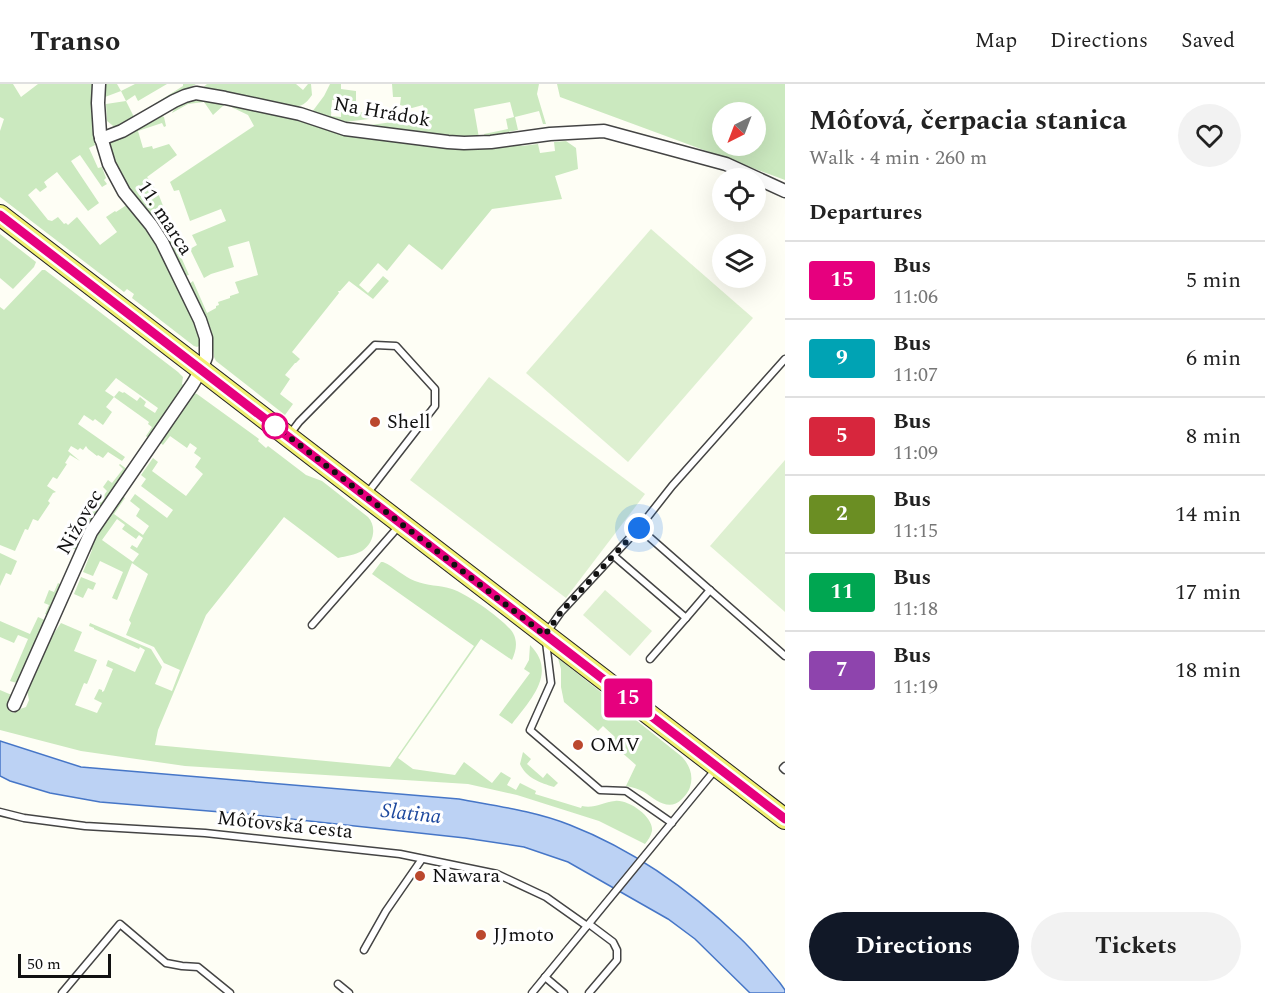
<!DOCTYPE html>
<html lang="en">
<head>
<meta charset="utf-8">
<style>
  body { margin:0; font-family:Spectral,serif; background:#f2f2f2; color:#222; height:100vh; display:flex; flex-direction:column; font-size:22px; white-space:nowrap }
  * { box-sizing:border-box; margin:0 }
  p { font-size:20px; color:#767676 }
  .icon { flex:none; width:33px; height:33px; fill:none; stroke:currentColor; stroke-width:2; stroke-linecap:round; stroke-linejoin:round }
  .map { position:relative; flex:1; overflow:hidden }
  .sheet { display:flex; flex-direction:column; background:#fff; width:480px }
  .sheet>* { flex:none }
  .badge { padding:0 12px; border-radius:4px; font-size:21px; line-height:39px }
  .needle { width:39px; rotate:222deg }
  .fabs { position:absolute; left:712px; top:18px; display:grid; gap:12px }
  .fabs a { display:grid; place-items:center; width:54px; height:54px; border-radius:50%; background:#fff; box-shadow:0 6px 24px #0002; font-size:30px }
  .scale { position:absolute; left:18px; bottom:15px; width:93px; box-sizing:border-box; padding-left:6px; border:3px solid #111; border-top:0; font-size:16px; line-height:21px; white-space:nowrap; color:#111; -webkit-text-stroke:4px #fff; paint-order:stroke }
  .you { position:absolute; width:30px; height:30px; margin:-15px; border:4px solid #fff; border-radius:50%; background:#1a73e8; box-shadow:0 0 0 9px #1a73e833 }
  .map>.badge { position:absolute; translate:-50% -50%; box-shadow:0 0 0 3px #fff }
  h2 { padding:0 24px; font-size:22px; line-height:54px }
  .round { display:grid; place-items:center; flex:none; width:63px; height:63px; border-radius:32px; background:#f2f2f2 }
  .head { display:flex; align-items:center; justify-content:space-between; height:102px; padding:0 24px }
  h1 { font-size:28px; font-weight:700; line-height:45px }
  .action { display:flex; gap:12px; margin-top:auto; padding:12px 24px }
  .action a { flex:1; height:69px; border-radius:36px; background:#111827; color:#fff; font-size:24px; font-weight:700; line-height:69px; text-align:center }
  .action a+a { background:#f2f2f2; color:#222 }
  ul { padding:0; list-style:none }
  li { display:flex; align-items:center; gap:18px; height:78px; padding:0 24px; border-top:2px solid #e0e0e0 }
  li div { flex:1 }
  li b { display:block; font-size:22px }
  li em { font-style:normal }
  li .badge { min-width:66px; font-weight:700; text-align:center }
  header { display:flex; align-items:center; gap:36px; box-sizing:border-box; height:84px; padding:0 30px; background:#fff; border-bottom:2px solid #e0e0e0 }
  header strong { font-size:28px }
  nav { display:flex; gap:33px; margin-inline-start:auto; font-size:21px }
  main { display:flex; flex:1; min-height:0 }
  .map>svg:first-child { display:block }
  .green { fill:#cbe9bf; fill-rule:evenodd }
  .pitch { fill:#def0d1 }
  .water { fill:#bcd2f4; stroke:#4676c7; stroke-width:1.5 }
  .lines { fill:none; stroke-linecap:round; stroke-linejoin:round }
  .lane-casing { stroke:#444; stroke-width:9 }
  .street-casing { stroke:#444; stroke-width:15 }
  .primary-casing { stroke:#222; stroke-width:22 }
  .lane { stroke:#fff; stroke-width:6 }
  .street { stroke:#fff; stroke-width:12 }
  .primary { stroke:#f1f072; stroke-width:20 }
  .line-casing { stroke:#fff; stroke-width:14 }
  .line { stroke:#e6007e; stroke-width:9 }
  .walk { stroke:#111; stroke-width:6; stroke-dasharray:0 10.8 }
  .poi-dot { fill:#bb482e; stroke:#fff; stroke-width:2 }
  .stop-dot { fill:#fff; stroke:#e6007e; stroke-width:3 }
  .labels { text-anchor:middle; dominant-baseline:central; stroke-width:6; stroke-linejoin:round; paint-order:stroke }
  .street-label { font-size:20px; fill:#111; stroke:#fff }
  .poi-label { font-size:20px; fill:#111; stroke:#fff; text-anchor:start }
  .water-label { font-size:21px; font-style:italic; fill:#1e499e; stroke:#fff }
</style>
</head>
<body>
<header>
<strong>Transo</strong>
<nav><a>Map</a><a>Directions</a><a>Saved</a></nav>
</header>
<main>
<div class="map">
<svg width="785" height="909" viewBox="0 0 785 909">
  <rect width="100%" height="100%" fill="#fefef5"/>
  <g class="green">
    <path d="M0,0H13L21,13L38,0H92V41L95,61L89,64L98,84L102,83L106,94L104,96L107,100L102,103L80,71L71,77L99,119L88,127L57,88L44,98L47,103L40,108L36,104L28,111L48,136L52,137L58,133L64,140L66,139L68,141L77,133L100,161L117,148L106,133L115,127L116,128L125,122L130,123L158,161L197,244L200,253L199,262L197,263L194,262L132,214L134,210L127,205L124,208L0,113V47L4,35L0,33Z"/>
    <path d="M105,0H117L121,7L135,0H167L138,17L135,11L126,17L134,33L183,2V0H196L117,45L107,37L106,20L126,17L121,7L105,13Z"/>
    <path d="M207,0H296L303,6L308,0H311L312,11C306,20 301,23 291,23L201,5Z"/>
    <path d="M330,0H341V5L356,7V18L332,16L331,32L341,33V27L400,31L345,38L334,37L312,28L324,12Z"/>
    <path d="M392,0H539L537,10L546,40H543L539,27L515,33L518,46L485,53L484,50L508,45L506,35L514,33L510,18L474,25L479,54L478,56L363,42L400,37L425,29L423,21L412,24L400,21L401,13H393Z"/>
    <path d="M557,0H785V96L560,13ZM756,28V62H723V28Z"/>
    <path d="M197,15H210L326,42L514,59L522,62L538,60L540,69L555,67L554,58L566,57L576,64L578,85L555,92L562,115L492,125L442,186L409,160L387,187L378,179L359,201L368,209L383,192L389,197L373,215L349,197L340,207H338L339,209L292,268L300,275L296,279H295L285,291L290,295L280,310L293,320L285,331L216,277L214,273L210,243L189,200L193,197L207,229L216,224V222L219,221L218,218L230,214V212L239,209L235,198L258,191L249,157L228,163L234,183L211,190L204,194L190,165L197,161L192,151L226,137L221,125L190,137L179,106L174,107L170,98L254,42L248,31L225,20L213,31L204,18L188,20L172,29C175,21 189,17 197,15Z"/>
    <path d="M160,31L164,33L166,42L164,43L162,39L138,47L143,64L152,62L153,65L169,60L177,71L147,93L158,109L169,137L174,157L189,191L184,192L122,95L112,73L109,59Z"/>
    <path d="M0,150L36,178L34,183L13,205L0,194Z"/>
    <path d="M42,186H45L178,288L183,293L182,300L185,303L149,355L146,352L152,343L148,340L149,338L114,313L106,323L112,328L103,341L95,335L93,337L84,331L78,340L125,373L122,377L108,368L103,374L98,371L97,372L88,365L86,362L83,366L80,364L78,366L71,362L68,367L80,377L70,371L65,379L67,380L57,395L53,393L47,402L56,408L53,409L48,417L50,419L38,437L33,435L28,446L25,445L15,467L0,461V223L4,226ZM116,294L158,324L155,329L144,322L146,318L140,313L137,317L124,308L123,309L119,307L114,313L105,307Z"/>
    <path d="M194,309L197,310L259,355L258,357L266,364L268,362L306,391L322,397L368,433C377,443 374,459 362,467C355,471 346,472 338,474L284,433L206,531L158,646L155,661L390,683L474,562L372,490L381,478H383C395,483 404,493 415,497C427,502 440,501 452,505C466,509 506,537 513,549C518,558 516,567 512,576L481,555L398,674L413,685L455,691L464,678L492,699L501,688L511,694L507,701L516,706L520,699L536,707L535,710L581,724L582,722C594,725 603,718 615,717C628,715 654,733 652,747C651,752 648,756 645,760L599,737L517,711L468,700L185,682L81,667L0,646V606L14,612L8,626L14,629L17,626L26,623L29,616L27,606L49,556L61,539L82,548L74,567L97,576L87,600L84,599L75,621L97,629L102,619L94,615L99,605L102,606V608L104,607L113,585L106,582L108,576L135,588L145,566L140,563L139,565L94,545V544L89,542L90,539L151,565L162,583L155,600L172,607L180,586L164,579L154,563L126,551L131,539L129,536L148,490L132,479L117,516L112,514L123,488L100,477L93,492L83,488L92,466L89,463L95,451L122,412L125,414L114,430L143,451L149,442L136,432L140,425L130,417L135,410L167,434L173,426L141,402L146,395L141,391L153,374L158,378L152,387L186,412L203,390L195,383L201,374L194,369L197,364L190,359L187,364L170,352L163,361L159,358ZM117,435L125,441L122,445L136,455L139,451L143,454L137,464L132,461L130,464L139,470L133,478L102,456Z"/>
    <path d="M120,380L128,386L87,445L82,442L88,434L84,430L93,418L97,421L107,407L103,403L108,396L112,399L123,385L119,381Z"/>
    <path d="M75,447L84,451L77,466L68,463Z"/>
    <path d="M0,469L17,477L11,491L6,489L0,502Z"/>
    <path d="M81,493L96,499L93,506L88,504L83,514L74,510Z"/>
    <path d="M58,499L62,501L49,532L45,530L49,521L44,519L49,506L54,508Z"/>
    <path d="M38,533L47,537L20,600L10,597L28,555L18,551L14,559L0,553V537L30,550Z"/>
    <path d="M530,561C558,589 530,616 512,640L499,631L530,589L524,585L529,576Z"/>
    <path d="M558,574L681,672C689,680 694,691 690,703C689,707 685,712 682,715C669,728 656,716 644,708C639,705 632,703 626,702L636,681L611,659L615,653L603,642L598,647L564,618L561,603V585Z"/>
    <path d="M523,668L531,675L527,680L543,694L547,689L558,699L554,703C541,699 526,694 520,680Z"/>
  </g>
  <g class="pitch">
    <path d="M651,145L753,234L628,378L526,289Z"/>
    <path d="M489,293L645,410L566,514L410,396Z"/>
    <path d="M785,376V528L710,462Z"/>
    <path d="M605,506L652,547L630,572L583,531Z"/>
  </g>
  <path class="water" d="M0,657L81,683L459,715C496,722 535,727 570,741C634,766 691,807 740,854C755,868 767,884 780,899L785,906V909H750L695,855L668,835L568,778L524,763L465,754L245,730L100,718L50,709L10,697L0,692Z"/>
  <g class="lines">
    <defs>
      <g id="lane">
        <path d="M290,350L299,338L375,261L396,262L435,305V322L366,411"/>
        <path d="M639,444L785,572"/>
        <path d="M614,472L686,534L710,506"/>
        <path d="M312,541L399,442"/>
        <path d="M547,548L561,528L639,444L672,402L785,275"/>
        <path d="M546,558L551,599L530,646L600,706L626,707L672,739"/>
        <path d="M650,575L686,534"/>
        <path d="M785,682L783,684L785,686"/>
        <path d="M0,728L24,734L85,742L205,749L400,770L497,790L546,813L587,842"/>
        <path d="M364,866L386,827L422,775"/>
        <path d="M545,893L564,909"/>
        <path d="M338,900L349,909"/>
        <path d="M62,909L120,840L166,879L182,882L198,883L230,909"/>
        <path d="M532,909L715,686"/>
        <path d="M589,909L617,876V866L613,858L589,840"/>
      </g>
      <g id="street">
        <path d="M101,55L122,47L174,17L185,12L196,9L225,14L300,30L345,45L448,58L464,59L491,58L550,50L604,47L726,80L785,107"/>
        <path d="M14,621L91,448L192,301L201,286L206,273V254L200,236L162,158L151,141L124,108L109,80L100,50L98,19L99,0"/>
      </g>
      <path id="primary" d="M0,131L785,735"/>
    </defs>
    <use href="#lane" class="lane-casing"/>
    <use href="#street" class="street-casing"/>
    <use href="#primary" class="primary-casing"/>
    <use href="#lane" class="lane"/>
    <use href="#street" class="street"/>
    <use href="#primary" class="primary"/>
  </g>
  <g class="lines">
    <defs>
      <path id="line" d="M0,131L785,735"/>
    </defs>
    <use href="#line" class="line-casing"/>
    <use href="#line" class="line"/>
    <path class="walk" d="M275,342L545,551L561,528L639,444"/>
  </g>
  <g class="poi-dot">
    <circle cx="375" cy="338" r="6"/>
    <circle cx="578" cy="661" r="6"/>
    <circle cx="420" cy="792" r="6"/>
    <circle cx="481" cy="851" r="6"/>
  </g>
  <circle class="stop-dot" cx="275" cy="342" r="12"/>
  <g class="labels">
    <g class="street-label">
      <text transform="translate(382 28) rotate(10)">Na Hrádok</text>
      <text transform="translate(165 134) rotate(57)">11. marca</text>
      <text transform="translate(80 438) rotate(-60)">Nižovec</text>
      <text transform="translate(285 741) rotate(6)">Môťovská cesta</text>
    </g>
    <g class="poi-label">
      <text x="387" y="338">Shell</text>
      <text x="590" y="661">OMV</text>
      <text x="432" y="792">Nawara</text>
      <text x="493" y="851">JJmoto</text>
    </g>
    <g class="water-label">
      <text transform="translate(411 730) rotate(6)">Slatina</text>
    </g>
  </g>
</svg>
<div class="fabs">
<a><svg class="needle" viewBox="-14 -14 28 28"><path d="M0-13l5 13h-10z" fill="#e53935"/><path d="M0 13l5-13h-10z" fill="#767676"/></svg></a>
<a><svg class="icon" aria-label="locate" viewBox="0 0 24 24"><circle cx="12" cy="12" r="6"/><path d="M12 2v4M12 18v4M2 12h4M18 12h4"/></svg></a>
<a><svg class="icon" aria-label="layers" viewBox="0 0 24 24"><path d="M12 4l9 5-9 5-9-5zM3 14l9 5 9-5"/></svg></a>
</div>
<div class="scale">50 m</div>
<div class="you" style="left:639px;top:444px"></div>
<b class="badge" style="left:628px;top:614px;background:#e6007e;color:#fff">15</b>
</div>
<section class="sheet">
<div class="head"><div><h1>Môťová, čerpacia stanica</h1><p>Walk · 4 min · 260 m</p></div><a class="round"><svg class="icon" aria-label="heart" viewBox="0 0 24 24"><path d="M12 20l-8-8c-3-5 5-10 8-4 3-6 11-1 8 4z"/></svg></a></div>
<h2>Departures</h2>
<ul>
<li><span class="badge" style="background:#e6007e;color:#fff">15</span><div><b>Bus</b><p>11:06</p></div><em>5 min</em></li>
<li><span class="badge" style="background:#00a3b4;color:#fff">9</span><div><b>Bus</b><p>11:07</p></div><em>6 min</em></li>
<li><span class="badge" style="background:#d7263d;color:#fff">5</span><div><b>Bus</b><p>11:09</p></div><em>8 min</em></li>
<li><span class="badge" style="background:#6b8e23;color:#fff">2</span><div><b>Bus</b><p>11:15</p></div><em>14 min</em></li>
<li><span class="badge" style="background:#00a651;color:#fff">11</span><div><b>Bus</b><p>11:18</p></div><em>17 min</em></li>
<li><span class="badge" style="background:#8e44ad;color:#fff">7</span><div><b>Bus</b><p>11:19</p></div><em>18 min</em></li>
</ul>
<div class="action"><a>Directions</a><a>Tickets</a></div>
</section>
</main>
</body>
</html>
